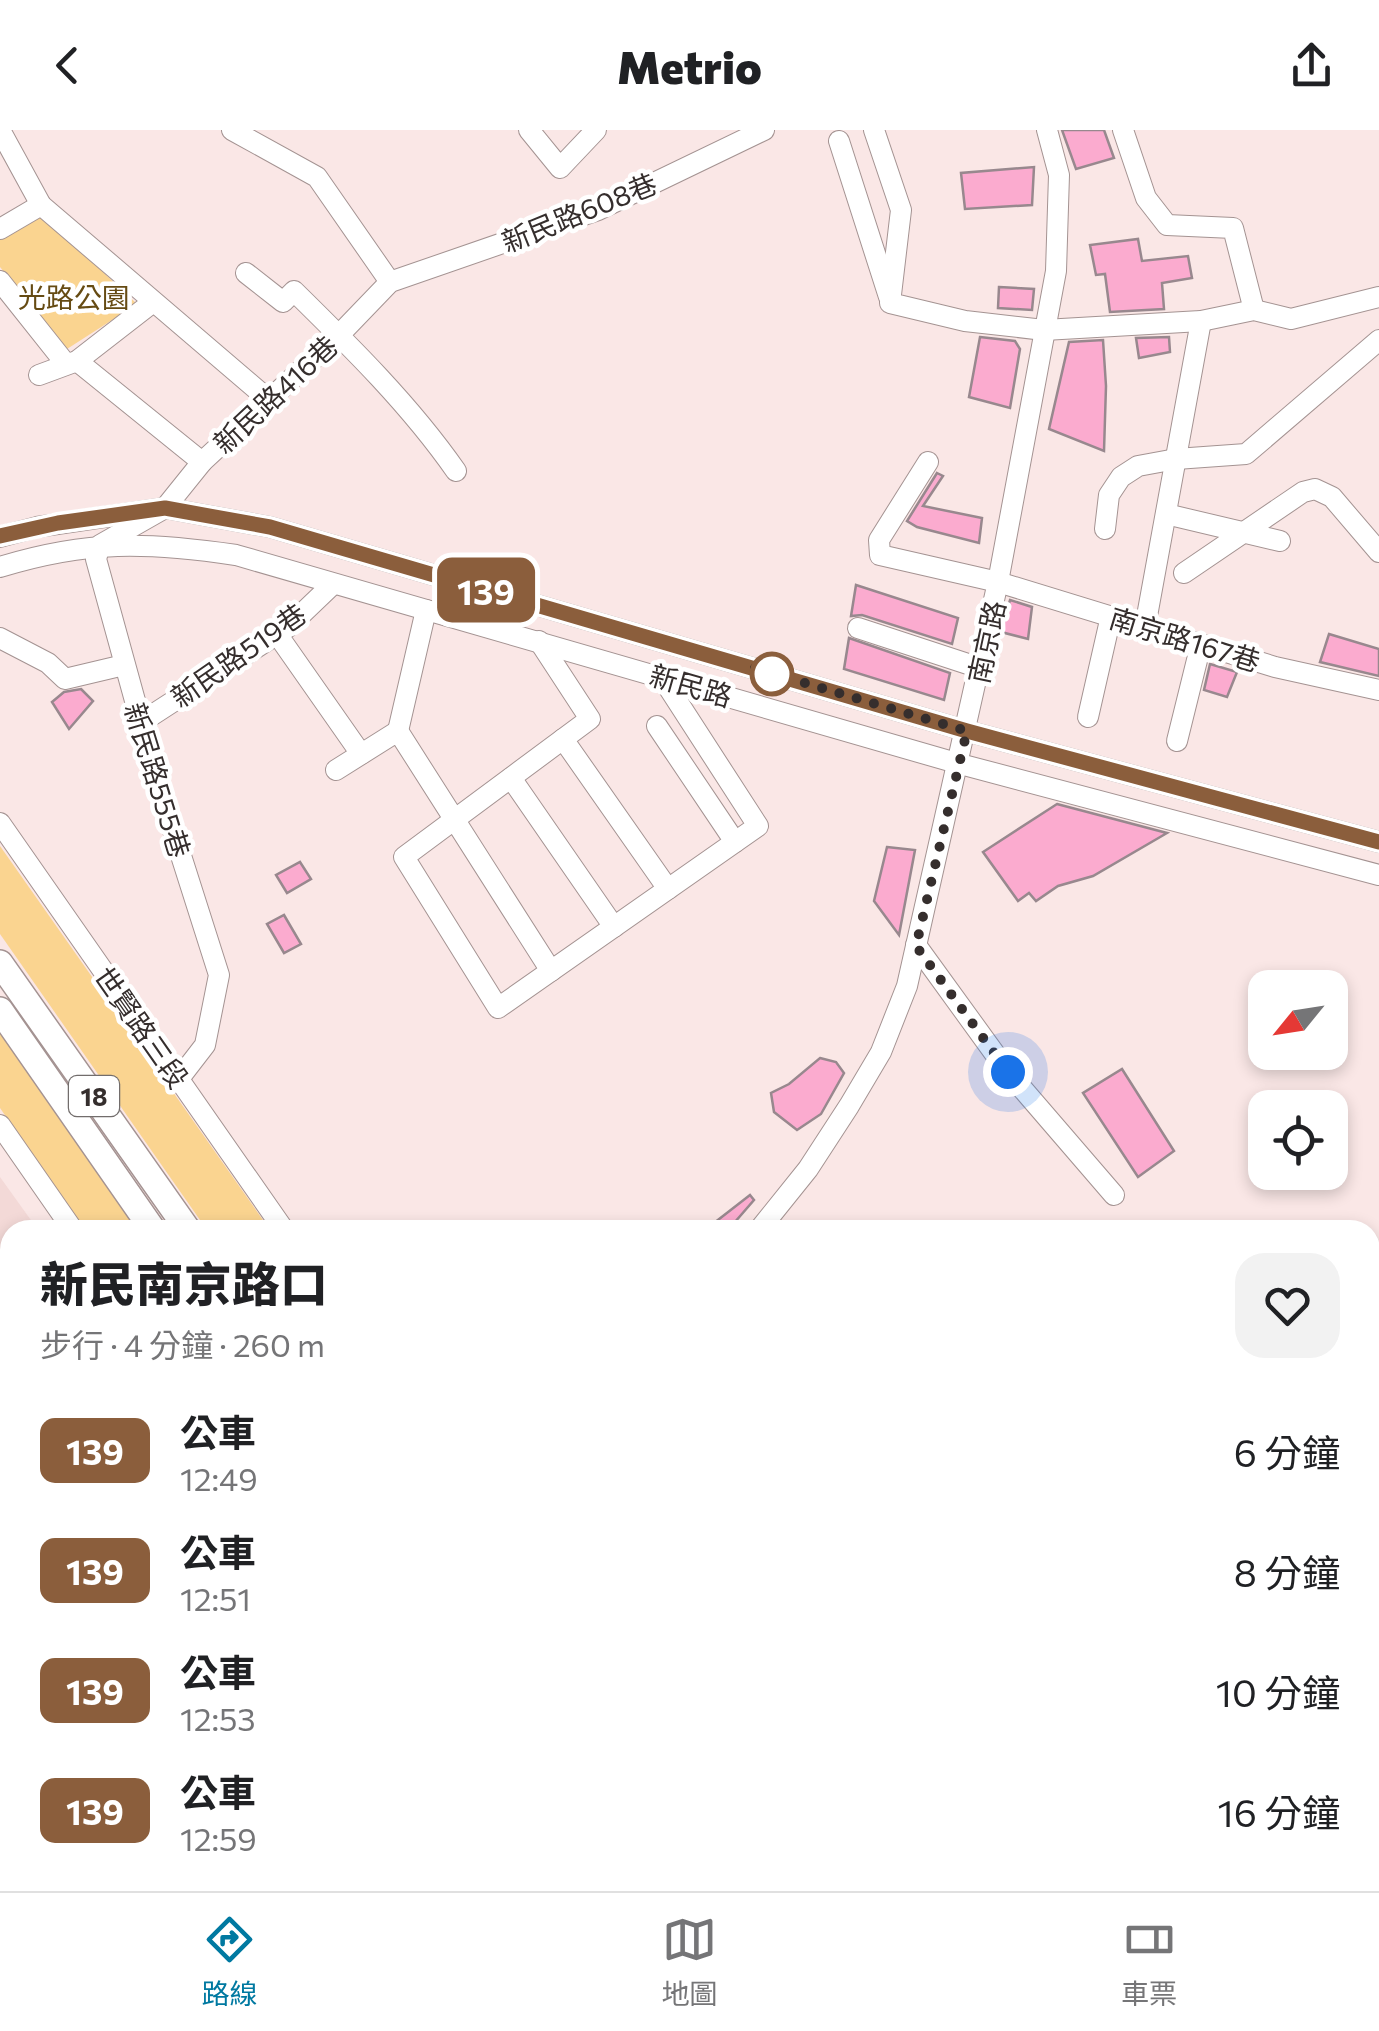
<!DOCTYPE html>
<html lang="zh-TW">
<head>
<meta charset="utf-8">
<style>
  body { margin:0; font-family:Commissioner,"Noto Sans TC",sans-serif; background:#f2f2f2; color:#202124; height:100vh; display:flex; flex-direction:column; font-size:38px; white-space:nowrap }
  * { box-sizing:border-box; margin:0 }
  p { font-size:32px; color:#757577 }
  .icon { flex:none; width:55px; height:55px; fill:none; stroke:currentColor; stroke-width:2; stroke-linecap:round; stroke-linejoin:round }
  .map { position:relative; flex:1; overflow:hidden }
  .sheet { position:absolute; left:0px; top:1090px; width:1380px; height:672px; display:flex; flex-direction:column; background:#fff; border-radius:30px 30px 0 0; box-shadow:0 5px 15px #0003 }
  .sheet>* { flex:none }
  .badge { padding:0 20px; border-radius:15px; font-size:35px; line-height:65px }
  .needle { width:65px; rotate:240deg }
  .tools { position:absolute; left:1248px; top:840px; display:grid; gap:20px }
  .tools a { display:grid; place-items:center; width:100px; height:100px; border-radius:20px; background:#fff; box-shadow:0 5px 15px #0003; font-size:50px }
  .you { position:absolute; width:50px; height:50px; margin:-25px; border:8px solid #fff; border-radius:50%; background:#1a73e8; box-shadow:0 0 0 15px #1a73e833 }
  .map>.badge { position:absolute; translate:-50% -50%; box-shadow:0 0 0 5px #fff }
  .round { display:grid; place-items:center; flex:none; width:105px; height:105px; border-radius:30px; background:#f2f2f2 }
  .summary { display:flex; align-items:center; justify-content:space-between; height:170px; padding:0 40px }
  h1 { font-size:48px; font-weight:800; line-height:75px }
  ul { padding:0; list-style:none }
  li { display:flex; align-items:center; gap:30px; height:120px; padding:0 40px }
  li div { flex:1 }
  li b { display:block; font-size:38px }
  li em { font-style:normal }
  li .badge { min-width:110px; font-weight:700; text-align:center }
  header { display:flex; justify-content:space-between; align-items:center; height:130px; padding:0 40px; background:#fff; font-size:45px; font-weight:800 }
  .dock { display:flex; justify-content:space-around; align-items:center; height:140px; border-top:2px solid #e0e0e0; background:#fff; font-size:28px; color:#757577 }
  .dock a { display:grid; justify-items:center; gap:5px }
  .dock .selected { color:#0079a1 }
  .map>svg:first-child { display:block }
  .built { fill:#f3d9d7 }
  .green { fill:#fad490 }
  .building { fill:#fbabcf; stroke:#98888e; stroke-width:2.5 }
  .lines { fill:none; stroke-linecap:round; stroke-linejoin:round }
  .minor-casing { stroke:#a49392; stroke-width:22 }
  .major-casing { stroke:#a49392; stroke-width:28 }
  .minor { stroke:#fff; stroke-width:20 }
  .major { stroke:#fff; stroke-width:25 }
  .line-casing { stroke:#fff; stroke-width:22 }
  .line { stroke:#8b5e3c; stroke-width:15 }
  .walk { stroke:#352e2d; stroke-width:10; stroke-dasharray:0 18 }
  .stop-dot { fill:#fff; stroke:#8b5e3c; stroke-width:5 }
  .labels { text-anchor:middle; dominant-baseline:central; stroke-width:9; stroke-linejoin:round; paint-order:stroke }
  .shield { fill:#fff; stroke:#726d6c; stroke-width:2.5 }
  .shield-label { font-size:25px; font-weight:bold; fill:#352e2d }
  .street-label { font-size:28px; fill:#352e2d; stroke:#fff }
  .park-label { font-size:28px; fill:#664b13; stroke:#fff }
</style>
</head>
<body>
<header><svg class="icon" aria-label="back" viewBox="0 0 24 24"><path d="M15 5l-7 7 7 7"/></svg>Metrio<svg class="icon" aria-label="share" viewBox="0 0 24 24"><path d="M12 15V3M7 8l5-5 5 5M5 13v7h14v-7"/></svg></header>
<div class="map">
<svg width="1379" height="1761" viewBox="0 0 1379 1761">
  <rect width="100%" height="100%" fill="#fae7e6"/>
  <path class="built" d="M0,1047L38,1100H10V1309L0,1316Z"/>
  <g class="green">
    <path d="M41,84L137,174L67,219L0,137V106Z"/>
    <path d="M0,716L270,1100H207L0,804Z"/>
    <path d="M0,898L139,1100H84L0,978Z"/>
  </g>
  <g class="building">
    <path d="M1062,0H1104L1114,28L1076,39Z"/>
    <path d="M1034,37L1032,75L965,79L961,43Z"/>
    <path d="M1138,109L1142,131L1188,126L1192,148L1162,153L1164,179L1110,182L1105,144L1096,145L1090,115Z"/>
    <path d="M999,157L1034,159L1032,180L998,178Z"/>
    <path d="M980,207L1015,211L1020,219L1010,278L969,267Z"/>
    <path d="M1169,207L1170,222L1139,228L1136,208Z"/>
    <path d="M1103,210L1106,256L1104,321L1049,299L1069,212Z"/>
    <path d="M937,343L943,346L923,376L982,388L979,413L917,397L907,391Z"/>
    <path d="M856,455L958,488L952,514L862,485L851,486Z"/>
    <path d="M1010,470L1032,477L1028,509L1001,502Z"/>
    <path d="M1329,504L1379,519V546L1320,532Z"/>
    <path d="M849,508L950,543L944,570L844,539Z"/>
    <path d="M1210,534L1237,542L1227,567L1204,560Z"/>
    <path d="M81,559L93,571L69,599L52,572L64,562Z"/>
    <path d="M1057,674L1167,703L1093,746L1058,756L1036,771L1029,763L1018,771L983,722Z"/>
    <path d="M887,717L915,720L899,805L874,771Z"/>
    <path d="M300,732L311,749L287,763L276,745Z"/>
    <path d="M284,785L301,814L284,823L267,794Z"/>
    <path d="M820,928L836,932L844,943L821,984L797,1000L774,982L771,963L789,954Z"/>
    <path d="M1122,939L1174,1021L1138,1047L1083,963Z"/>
    <path d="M750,1065L754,1070L728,1100H705Z"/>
  </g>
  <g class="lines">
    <defs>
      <g id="minor">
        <path d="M0,0L41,75L269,270"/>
        <path d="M232,0L317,47L390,152"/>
        <path d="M529,0L560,38L596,0"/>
        <path d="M874,0L901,80L890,173L965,191L1044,200L1201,191L1254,180L1291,189L1379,167"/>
        <path d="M1123,0L1146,68L1167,95L1233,98L1254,180"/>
        <path d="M839,11L889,167"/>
        <path d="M0,99L41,75"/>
        <path d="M246,143L283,172L294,161C351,217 410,275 456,341"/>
        <path d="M0,151L66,234"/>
        <path d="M77,231L202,332"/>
        <path d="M39,245L77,231L153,172"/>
        <path d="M928,332L879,410L880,425L998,452L1275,537L1379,560"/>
        <path d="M1166,384L1280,411"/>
        <path d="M1105,399L1109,365L1121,347L1138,336L1176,329L1246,324L1379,210"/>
        <path d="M0,407L37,397L165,378L270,397L967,601L1379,712"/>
        <path d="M0,437C88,410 147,412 236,425L960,634L1379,745"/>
        <path d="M1184,443L1303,362L1315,359L1332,367L1379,422"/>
        <path d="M1145,497L1201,191"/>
        <path d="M858,498L980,538"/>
        <path d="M277,504L361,624"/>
        <path d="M0,508L48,533L65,549L124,535"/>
        <path d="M539,511L590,589L404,727L498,878L758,696L661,546"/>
        <path d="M1088,587L1111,486"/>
        <path d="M140,593L288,497L333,454"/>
        <path d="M657,596L735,712"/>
        <path d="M398,601L426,480"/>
        <path d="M563,609L668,759"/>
        <path d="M1177,611L1201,514"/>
        <path d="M336,640L398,601L551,841"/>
        <path d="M511,648L614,797"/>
        <path d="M0,693L284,1100"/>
        <path d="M916,815L1008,942L1114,1065"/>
        <path d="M178,950L205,915L219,845L156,647L96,429L100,415L165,378L202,332L339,205L390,152L598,80L764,0"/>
        <path d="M0,995L73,1100"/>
        <path d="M759,1100L808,1039L849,976L881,922L907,856L998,452L1056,141L1059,45L1047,0"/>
        <path d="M1370,1326L1379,1324"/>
        <path d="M0,1351L10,1344"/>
        <path d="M0,1500L10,1493"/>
        <path d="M0,1525L10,1539"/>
        <path d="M0,1664L10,1657"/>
        <path d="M141,1752L147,1761"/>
        <path d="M283,1752L289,1761"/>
        <path d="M438,1752L444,1761"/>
        <path d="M528,1752L534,1761"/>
        <path d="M749,1752L755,1761"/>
        <path d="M1204,1752L1211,1761"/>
        <path d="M88,1761L100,1752"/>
      </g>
      <g id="major">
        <path d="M0,833L188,1100"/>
        <path d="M0,880L153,1100"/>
        <path d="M617,1752L623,1761"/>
        <path d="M647,1752L653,1761"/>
      </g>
    </defs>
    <use href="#minor" class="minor-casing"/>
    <use href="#major" class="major-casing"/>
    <use href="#minor" class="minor"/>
    <use href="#major" class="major"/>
  </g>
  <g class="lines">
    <defs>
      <path id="line" d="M0,406L58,393L165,378L270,397L967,601L1379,712"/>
    </defs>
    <use href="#line" class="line-casing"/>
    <use href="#line" class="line"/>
    <path class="walk" d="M772,544L754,538L967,601L916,816L1008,942"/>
  </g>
  <circle class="stop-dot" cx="772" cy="544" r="20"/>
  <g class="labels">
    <rect class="shield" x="69" y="946" width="50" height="40" rx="8"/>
    <g class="shield-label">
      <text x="94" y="966">18</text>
    </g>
    <g class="street-label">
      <text transform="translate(579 82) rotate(-22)">新民路608巷</text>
      <text transform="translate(275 264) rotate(-43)">新民路416巷</text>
      <text transform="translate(1185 509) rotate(17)">南京路167巷</text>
      <text transform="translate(986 512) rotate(-78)">南京路</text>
      <text transform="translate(238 525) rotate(-35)">新民路519巷</text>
      <text transform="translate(691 555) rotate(16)">新民路</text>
      <text transform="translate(158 650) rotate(73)">新民路555巷</text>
      <text transform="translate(142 897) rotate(55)">世賢路三段</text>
    </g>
    <g class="park-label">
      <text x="74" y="167">光路公園</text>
    </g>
  </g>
</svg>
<div class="tools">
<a><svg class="needle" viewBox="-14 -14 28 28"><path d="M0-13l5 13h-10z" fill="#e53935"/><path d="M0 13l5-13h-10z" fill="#757577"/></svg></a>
<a><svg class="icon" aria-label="locate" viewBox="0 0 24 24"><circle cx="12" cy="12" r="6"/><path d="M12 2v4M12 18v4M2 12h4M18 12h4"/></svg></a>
</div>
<div class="you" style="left:1008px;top:942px"></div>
<b class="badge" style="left:486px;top:460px;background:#8b5e3c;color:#fff">139</b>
<section class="sheet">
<div class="summary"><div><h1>新民南京路口</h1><p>步行 · 4 分鐘 · 260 m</p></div><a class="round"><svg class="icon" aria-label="heart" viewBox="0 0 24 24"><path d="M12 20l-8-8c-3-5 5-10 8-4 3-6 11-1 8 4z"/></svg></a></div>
<ul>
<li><span class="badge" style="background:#8b5e3c;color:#fff">139</span><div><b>公車</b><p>12:49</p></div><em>6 分鐘</em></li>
<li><span class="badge" style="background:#8b5e3c;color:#fff">139</span><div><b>公車</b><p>12:51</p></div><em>8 分鐘</em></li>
<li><span class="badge" style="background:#8b5e3c;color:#fff">139</span><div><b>公車</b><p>12:53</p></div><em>10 分鐘</em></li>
<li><span class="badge" style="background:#8b5e3c;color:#fff">139</span><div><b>公車</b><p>12:59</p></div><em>16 分鐘</em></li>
</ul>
</section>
</div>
<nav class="dock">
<a class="selected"><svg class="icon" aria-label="directions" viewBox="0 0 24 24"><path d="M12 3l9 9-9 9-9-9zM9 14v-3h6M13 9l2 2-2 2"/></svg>路線</a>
<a><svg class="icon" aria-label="map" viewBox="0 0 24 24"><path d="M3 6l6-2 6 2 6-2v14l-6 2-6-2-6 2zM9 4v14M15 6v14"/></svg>地圖</a>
<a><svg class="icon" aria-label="tickets" viewBox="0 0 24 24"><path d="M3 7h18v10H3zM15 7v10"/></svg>車票</a>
</nav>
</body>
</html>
